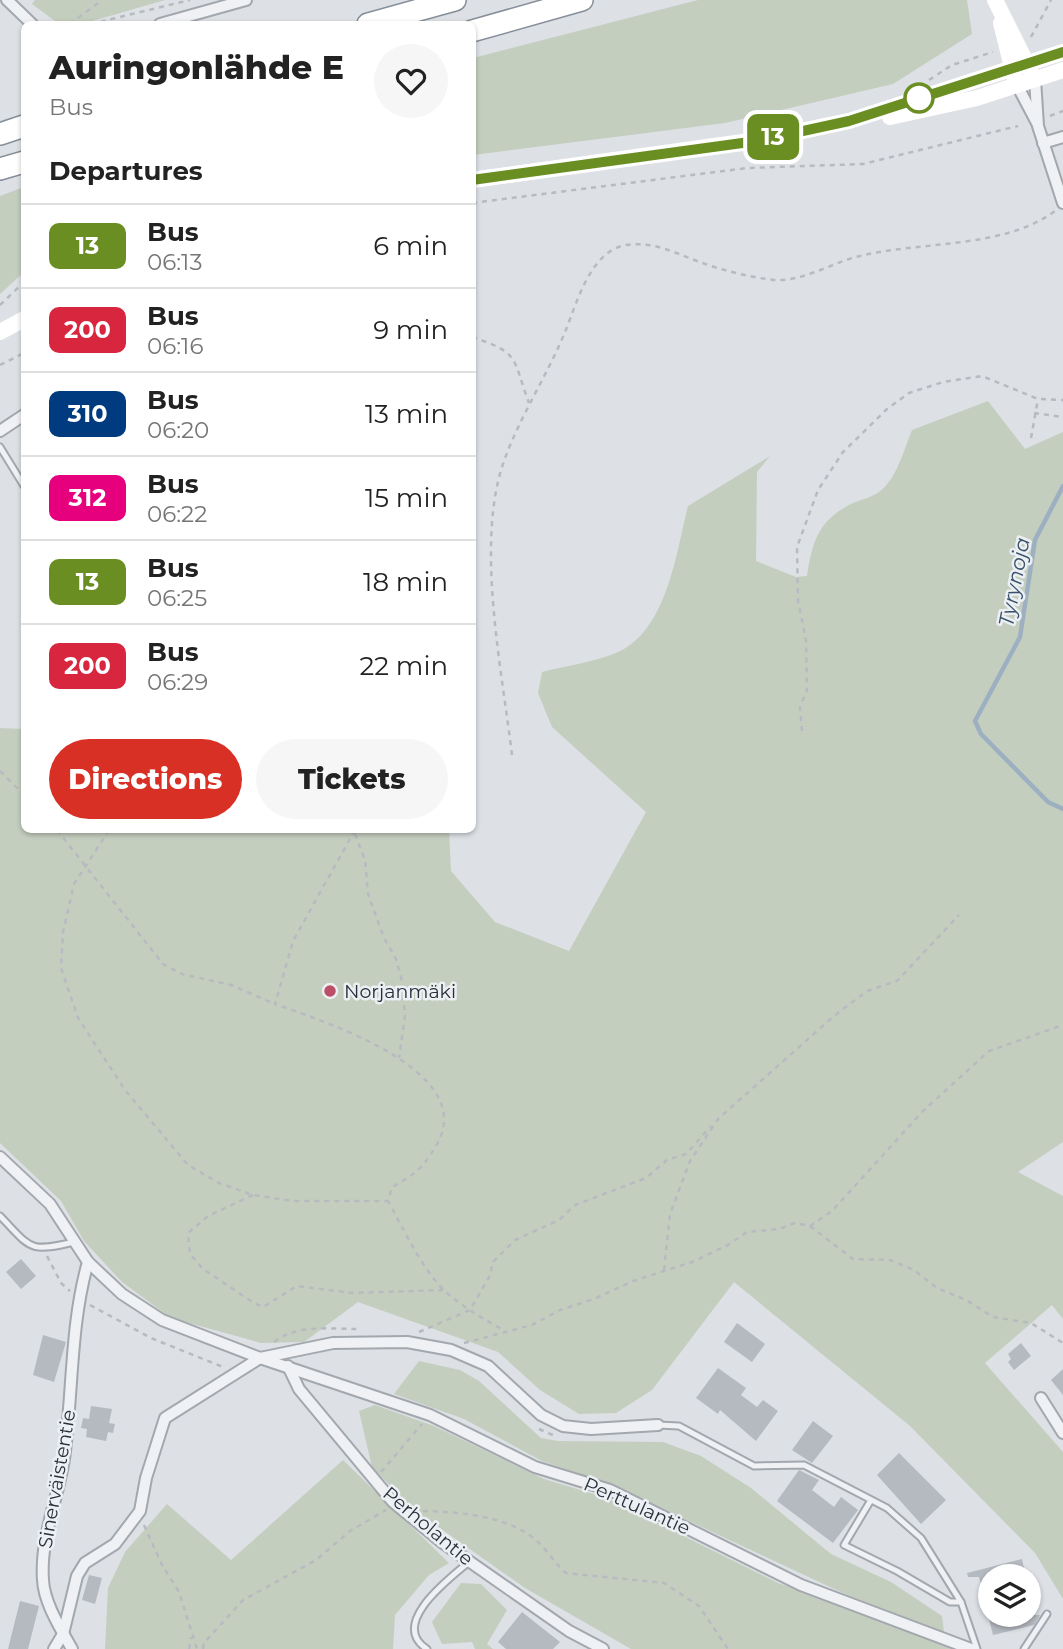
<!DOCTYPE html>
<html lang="en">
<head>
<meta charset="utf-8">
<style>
  body { margin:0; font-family:Montserrat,sans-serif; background:#f6f6f6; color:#222; height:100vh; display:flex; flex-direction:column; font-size:26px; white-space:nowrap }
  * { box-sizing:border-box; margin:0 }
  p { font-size:23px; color:#767676 }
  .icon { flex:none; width:38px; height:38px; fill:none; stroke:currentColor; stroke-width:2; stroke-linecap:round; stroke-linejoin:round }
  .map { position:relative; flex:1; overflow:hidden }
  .side { position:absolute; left:21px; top:21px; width:455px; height:812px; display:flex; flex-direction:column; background:#fff; border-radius:10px; box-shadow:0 2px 5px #0004 }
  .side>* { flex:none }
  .badge { padding:0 14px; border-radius:10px; font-size:24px; line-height:46px }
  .buttons { position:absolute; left:978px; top:1564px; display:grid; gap:14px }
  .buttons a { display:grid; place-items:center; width:63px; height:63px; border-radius:50%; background:#fff; box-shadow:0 2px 5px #0004; font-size:35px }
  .map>.badge { position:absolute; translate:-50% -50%; box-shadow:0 0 0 4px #fff }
  h2 { padding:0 28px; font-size:26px; line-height:63px }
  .round { display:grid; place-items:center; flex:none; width:74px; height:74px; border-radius:37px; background:#f6f6f6 }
  .headline { display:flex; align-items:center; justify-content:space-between; height:119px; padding:0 28px }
  h1 { font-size:33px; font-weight:800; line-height:52px }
  .cta { display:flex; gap:14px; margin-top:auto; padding:14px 28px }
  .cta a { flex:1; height:80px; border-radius:42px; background:#d93025; color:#fff; font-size:28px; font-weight:800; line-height:80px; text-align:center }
  .cta a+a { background:#f6f6f6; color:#222 }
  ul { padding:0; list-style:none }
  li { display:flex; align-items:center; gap:21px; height:84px; padding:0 28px; border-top:2px solid #e0e0e0 }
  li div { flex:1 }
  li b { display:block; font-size:26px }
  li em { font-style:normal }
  li .badge { min-width:77px; font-weight:700; text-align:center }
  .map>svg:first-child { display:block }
  .green { fill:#c4cebf }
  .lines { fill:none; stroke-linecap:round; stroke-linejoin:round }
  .stream { stroke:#9cb0c1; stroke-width:4.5 }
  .building { fill:#b5bac1 }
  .lane-casing { stroke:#a3a8ae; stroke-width:9 }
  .street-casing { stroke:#a3a8ae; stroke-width:14 }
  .highway-casing { stroke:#868f99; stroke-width:24 }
  .path { stroke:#b7bbc0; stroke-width:2.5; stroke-dasharray:5 5; stroke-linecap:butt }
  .lane { stroke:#eff1f4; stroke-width:5 }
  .street { stroke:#eff1f4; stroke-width:10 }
  .secondary { stroke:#fff; stroke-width:16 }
  .highway { stroke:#fff; stroke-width:21 }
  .line-casing { stroke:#fff; stroke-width:16 }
  .line { stroke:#6b8e23; stroke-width:10 }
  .stop-dot { fill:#fff; stroke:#6b8e23; stroke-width:3.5 }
  .poi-dot { fill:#bc4f68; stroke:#eceff3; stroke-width:2.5 }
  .labels { text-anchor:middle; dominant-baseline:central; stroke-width:5; stroke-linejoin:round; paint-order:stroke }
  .poi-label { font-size:19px; fill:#283039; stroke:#eceff3; text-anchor:start }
  .street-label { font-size:19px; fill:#283039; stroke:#eceff3 }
  .water-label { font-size:21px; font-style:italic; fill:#375168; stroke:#eceff3 }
</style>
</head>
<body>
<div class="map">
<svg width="1063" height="1649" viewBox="0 0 1063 1649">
  <rect width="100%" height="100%" fill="#dde0e5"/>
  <g class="green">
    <path d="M35,0H165L82,24H59L32,4Z"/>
    <path d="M698,0H967L972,34L893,84L725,123L473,155V58Z"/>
    <path d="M24,187V272L0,294V196Z"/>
    <path d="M988,401L1025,449L1063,432V1142L1018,1172L1063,1196V1319L1052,1305L985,1363L1063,1452V1599L1035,1553L910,1426L734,1282L652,1390L616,1413L579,1414L540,1390L498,1352L358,1302L304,1342L261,1343L171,1318L122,1282L84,1241L61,1201L0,1143V728L24,729V830H449L451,871L495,922L569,951L646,812L552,727L538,693L542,672C566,666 593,662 616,653C667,632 676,553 688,506L770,456L757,472L756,561L796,577L807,576C812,543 818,521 849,505C858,500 871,498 879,492C897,479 904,449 912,430Z"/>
    <path d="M419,1361L460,1370L479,1381L541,1438L558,1441L663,1442L701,1456L751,1488L831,1554L891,1582L942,1616L944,1632L845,1594L614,1486L542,1461L464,1419L394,1394Z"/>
    <path d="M375,1405L434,1426L544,1479L607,1498L778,1583L848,1606L951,1649H631L525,1588L413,1509L372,1467L359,1411Z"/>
    <path d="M343,1460L449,1563L429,1575L395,1615L393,1649H105L108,1588L125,1552L167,1504L231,1560Z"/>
    <path d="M461,1583L481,1584L507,1610L487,1644L493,1649H475L472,1642L442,1644L432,1622Z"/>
  </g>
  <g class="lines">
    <path class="stream" d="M1063,486L1035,540L1020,637L975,721L981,734L1048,802L1063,809"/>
  </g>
  <g class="building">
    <path d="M21,1259L36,1276L21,1289L6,1272Z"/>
    <path d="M737,1323L765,1344L752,1362L724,1342Z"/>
    <path d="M43,1335L66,1342L54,1382L33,1375Z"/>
    <path d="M1021,1343L1031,1356L1014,1370L1008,1362L1011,1359L1008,1354Z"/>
    <path d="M718,1368L746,1388L741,1395L757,1407L763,1400L778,1411L756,1441L720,1410L718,1414L696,1398Z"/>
    <path d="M1063,1369V1395L1051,1380Z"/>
    <path d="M91,1406L112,1409L109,1423L115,1424L113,1433L108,1432L106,1441L86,1437L87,1429L81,1428L83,1418L89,1419Z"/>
    <path d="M813,1421L833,1436L812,1463L792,1450Z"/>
    <path d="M899,1453L946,1500L921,1524L877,1475Z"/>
    <path d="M799,1470L819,1480L812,1490L834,1507L841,1497L858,1510L833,1543L777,1501Z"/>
    <path d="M1022,1559L1026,1577H990V1607L987,1608L979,1577H968L967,1573Z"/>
    <path d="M89,1575L102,1578L95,1604L82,1600Z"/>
    <path d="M20,1601L39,1606L28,1649H8Z"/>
    <path d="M522,1612L560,1642L553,1649H506L498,1642Z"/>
    <path d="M988,1615H1040L1034,1625L993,1635Z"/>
  </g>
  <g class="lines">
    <defs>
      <g id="lane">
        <path d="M0,447L24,486"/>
        <path d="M0,1216C31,1248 28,1253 74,1242"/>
        <path d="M658,1425L679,1426L754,1466L804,1465L887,1508L921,1538L961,1602L977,1649"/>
        <path d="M871,1500L844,1545L897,1571L950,1602H961"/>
        <path d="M427,1649C388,1624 450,1578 469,1562"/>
        <path d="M1024,1649L1047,1614"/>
      </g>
      <g id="street">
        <path d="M7,0L32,24"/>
        <path d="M160,24L246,0"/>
        <path d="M1035,79L1038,126L1063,203"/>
        <path d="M1017,85L1037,123"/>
        <path d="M1043,143L1063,137"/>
        <path d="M0,431L24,415"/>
        <path d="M0,1157L50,1204L88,1262L122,1294L162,1320L260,1358L430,1415L535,1467L610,1490L801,1585L971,1649"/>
        <path d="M288,1366L299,1389L393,1502L443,1543L569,1631L603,1649"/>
        <path d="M1041,1398L1063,1433"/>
        <path d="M54,1649L63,1634L77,1576L85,1563L115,1544L140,1511L146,1478L165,1418L260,1358L333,1343L407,1342L451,1350L488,1366L541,1415L563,1426L591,1429L658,1425"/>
        <path d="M72,1649C61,1629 44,1603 43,1580C40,1538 58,1499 64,1459C73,1393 70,1325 88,1262"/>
      </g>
      <g id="highway">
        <path d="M368,24L455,0"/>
        <path d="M472,31L582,0"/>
        <path d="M0,134L24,126"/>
        <path d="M0,169L24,162"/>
      </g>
    </defs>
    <use href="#lane" class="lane-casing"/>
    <use href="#street" class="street-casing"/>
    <use href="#highway" class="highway-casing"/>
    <g class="path">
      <path d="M70,24L102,0"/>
      <path d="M91,24L190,0"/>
      <path d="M1031,37L1051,0"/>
      <path d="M929,80L952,65L993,52"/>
      <path d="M1050,116L1063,111"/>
      <path d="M472,203L747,168L863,164L1018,126"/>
      <path d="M0,305L24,282"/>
      <path d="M472,337C521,353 512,358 529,403"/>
      <path d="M0,365L24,353"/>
      <path d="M1034,413L1063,417"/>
      <path d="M1031,438L1038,399"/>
      <path d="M802,731L800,707L807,690L806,640L798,601L797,547L818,490L843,452L887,409L909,393L943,382L982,376L1038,399L1063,400"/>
      <path d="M512,755C502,670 475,542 504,461C520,416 547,376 565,332C577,303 590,251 626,245C652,241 673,252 697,261C721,270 748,277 774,280C803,282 833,262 860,256C920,241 1004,249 1055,211"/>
      <path d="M0,771L24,795"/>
      <path d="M57,830L163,964L182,974L231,985L275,1004"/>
      <path d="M109,830L74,884L63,932L61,968L78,1018L125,1090L188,1165L219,1183L253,1195L293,1201H388"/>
      <path d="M355,830L293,941L275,1004C322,1021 479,1070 437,1144C424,1167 415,1175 392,1187L388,1201C403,1228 423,1271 446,1292C464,1308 484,1319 505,1331"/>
      <path d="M355,834L365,860L368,894L384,938L396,959L402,981L405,1016L399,1058"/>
      <path d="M253,1195L208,1216L188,1233L190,1254L203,1269L254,1303L263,1307L297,1286L352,1293L443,1290"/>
      <path d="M810,1226L853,1259L890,1260L914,1270L937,1288L966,1300L993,1317L1031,1323L1063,1343"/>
      <path d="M47,1256L61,1283L70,1291"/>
      <path d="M664,1270L670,1214L690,1161L718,1119L834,1016L867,991L897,981L959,915"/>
      <path d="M90,1305L151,1338L223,1367"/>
      <path d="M419,1332L470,1310L491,1274L492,1263L515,1240L559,1220L575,1205L646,1178L667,1160L686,1154L711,1126"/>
      <path d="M274,1342C296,1324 331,1329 358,1329"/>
      <path d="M464,1343L532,1325L560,1310L594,1299L633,1281L692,1262L728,1245L747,1232L779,1229L795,1223L810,1226L832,1211L923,1111L989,1051L1063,1025"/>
      <path d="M539,1429L555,1436"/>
      <path d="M381,1472L422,1424"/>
      <path d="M423,1511C457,1512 499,1515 528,1534C544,1544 552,1561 566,1573L664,1583L699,1606L728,1649"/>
      <path d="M144,1525L162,1565L179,1592L197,1649"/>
      <path d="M189,1649L191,1637"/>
      <path d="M203,1649L204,1643L243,1600L316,1560L350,1531L386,1510"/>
    </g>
    <use href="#lane" class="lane"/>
    <use href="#street" class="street"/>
    <g class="secondary">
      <path d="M995,0L1032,74"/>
      <path d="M1001,23L1015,79"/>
      <path d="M890,117L977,98L1063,70"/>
      <path d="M472,180L757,140L849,121L1063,52"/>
      <path d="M0,332L24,319"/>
    </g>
    <use href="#highway" class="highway"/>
  </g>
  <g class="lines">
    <defs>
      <path id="line" d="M472,180L757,141L849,121L1063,52"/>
    </defs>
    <use href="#line" class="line-casing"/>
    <use href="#line" class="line"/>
  </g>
  <circle class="stop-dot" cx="919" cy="98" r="14"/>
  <circle class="poi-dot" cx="330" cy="991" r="7"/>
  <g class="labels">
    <g class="poi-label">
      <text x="344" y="991">Norjanmäki</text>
    </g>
    <g class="street-label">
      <text transform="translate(57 1479) rotate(-80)">Sinerväistentie</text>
      <text transform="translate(637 1506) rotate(24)">Perttulantie</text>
      <text transform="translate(428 1526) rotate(40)">Perholantie</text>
    </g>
    <g class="water-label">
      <text transform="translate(1014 582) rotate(-79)">Tyrynoja</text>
    </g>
  </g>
</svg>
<div class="buttons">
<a><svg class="icon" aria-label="layers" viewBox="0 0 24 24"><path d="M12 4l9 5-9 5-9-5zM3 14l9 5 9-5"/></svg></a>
</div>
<b class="badge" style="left:773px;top:137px;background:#6b8e23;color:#fff">13</b>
<section class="side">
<div class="headline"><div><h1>Auringonlähde E</h1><p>Bus</p></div><a class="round"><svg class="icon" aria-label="heart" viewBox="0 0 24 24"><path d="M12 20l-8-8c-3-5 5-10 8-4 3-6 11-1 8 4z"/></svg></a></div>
<h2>Departures</h2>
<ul>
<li><span class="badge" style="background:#6b8e23;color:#fff">13</span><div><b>Bus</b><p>06:13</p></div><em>6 min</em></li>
<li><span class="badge" style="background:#d7263d;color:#fff">200</span><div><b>Bus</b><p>06:16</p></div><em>9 min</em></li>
<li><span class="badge" style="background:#003b80;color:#fff">310</span><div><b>Bus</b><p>06:20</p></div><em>13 min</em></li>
<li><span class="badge" style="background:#e6007e;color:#fff">312</span><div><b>Bus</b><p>06:22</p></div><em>15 min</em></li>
<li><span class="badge" style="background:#6b8e23;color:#fff">13</span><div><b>Bus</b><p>06:25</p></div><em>18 min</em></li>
<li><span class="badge" style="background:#d7263d;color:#fff">200</span><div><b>Bus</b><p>06:29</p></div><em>22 min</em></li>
</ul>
<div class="cta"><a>Directions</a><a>Tickets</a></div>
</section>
</div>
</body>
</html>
